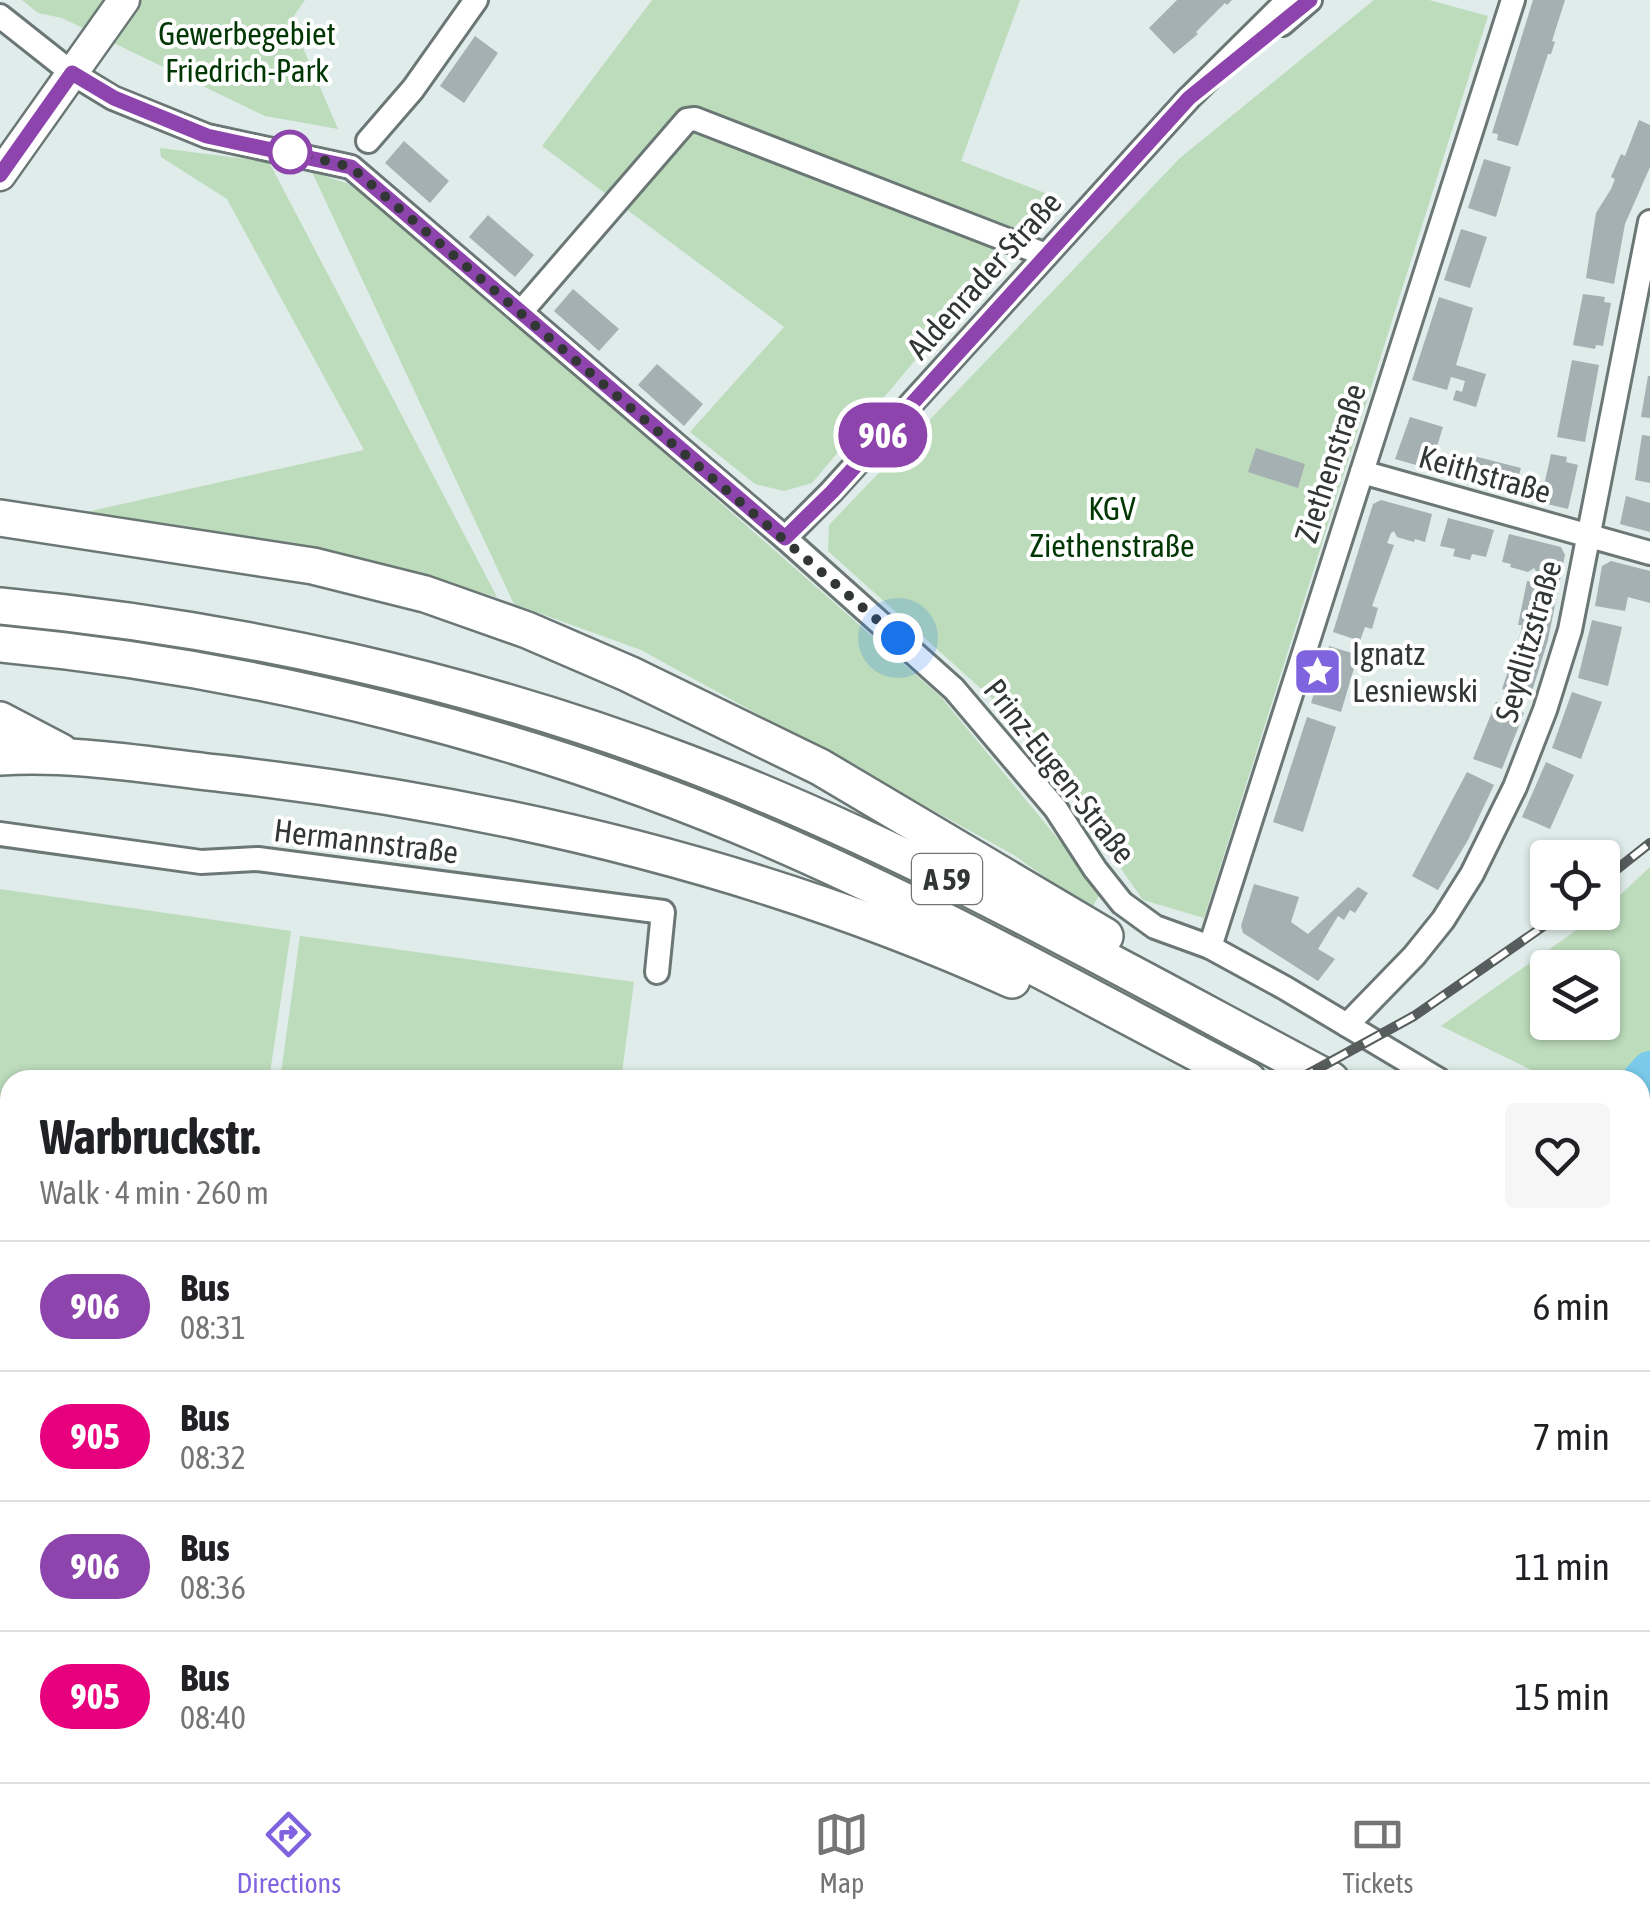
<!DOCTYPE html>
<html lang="en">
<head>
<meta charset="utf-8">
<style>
  body { margin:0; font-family:"Asap Condensed",sans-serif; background:#f6f6f6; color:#202124; height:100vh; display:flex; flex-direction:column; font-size:38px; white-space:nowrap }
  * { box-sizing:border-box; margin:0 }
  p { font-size:32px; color:#757577 }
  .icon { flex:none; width:55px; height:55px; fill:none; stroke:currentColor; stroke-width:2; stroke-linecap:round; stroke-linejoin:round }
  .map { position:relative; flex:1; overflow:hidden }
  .drawer { position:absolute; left:0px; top:1070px; width:1650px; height:712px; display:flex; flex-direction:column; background:#fff; border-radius:30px 30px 0 0; box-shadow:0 2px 8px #0004 }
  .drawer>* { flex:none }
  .badge { padding:0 20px; border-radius:32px; font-size:35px; line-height:65px }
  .controls { position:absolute; left:1530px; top:840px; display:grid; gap:20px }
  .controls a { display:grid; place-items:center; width:90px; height:90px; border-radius:10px; background:#fff; box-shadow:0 2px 8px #0004; font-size:50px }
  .you { position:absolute; width:50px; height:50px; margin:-25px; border:8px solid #fff; border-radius:50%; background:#1a73e8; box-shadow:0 0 0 15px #1a73e833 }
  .map>.badge { position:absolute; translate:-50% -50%; box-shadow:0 0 0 5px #fff }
  .round { display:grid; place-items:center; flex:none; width:105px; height:105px; border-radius:10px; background:#f6f6f6 }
  .summary { display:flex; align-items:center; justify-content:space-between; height:170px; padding:0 40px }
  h1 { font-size:48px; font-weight:700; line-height:75px }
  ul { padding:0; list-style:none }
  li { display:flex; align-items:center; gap:30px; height:130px; padding:0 40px; border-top:2px solid #e0e0e0 }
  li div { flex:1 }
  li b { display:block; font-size:38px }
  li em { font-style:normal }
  li .badge { min-width:110px; font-weight:700; text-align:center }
  .tabs { display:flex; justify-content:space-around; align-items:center; height:140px; border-top:2px solid #e0e0e0; background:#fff; font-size:28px; color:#757577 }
  .tabs a { display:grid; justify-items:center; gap:5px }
  .tabs .selected { color:#8064df }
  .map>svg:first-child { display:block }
  .green { fill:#bcdcbb; fill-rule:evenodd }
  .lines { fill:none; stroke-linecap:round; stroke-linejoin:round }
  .river { stroke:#7bcaeb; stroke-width:38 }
  .building { fill:#a4b0b2 }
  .minor-casing { stroke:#6b7775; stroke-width:28 }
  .major-casing { stroke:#6b7775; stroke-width:35 }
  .highway-casing { stroke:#6b7775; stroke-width:40 }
  .minor { stroke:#fff; stroke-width:22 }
  .major { stroke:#fff; stroke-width:30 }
  .highway { stroke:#fff; stroke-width:35 }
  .rail-casing { stroke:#575d5c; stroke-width:10 }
  .rail { stroke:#fff; stroke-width:6; stroke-dasharray:19; stroke-linecap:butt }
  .line-casing { stroke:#fff; stroke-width:22 }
  .line { stroke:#8e44ad; stroke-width:15 }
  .walk { stroke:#323736; stroke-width:10; stroke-dasharray:0 18 }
  .stop-dot { fill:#fff; stroke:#8e44ad; stroke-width:5 }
  .labels { text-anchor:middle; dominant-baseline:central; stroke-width:8; stroke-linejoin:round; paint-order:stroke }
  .shield { fill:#fff; stroke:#707372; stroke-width:2.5 }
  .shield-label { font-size:30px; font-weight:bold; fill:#323736 }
  .park-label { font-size:32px; fill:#003703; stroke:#fff }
  .street-label { font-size:32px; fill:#323736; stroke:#fff }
  .poi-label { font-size:32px; fill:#323736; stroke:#fff; text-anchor:start }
</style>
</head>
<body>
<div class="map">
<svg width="1650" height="1782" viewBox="0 0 1650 1782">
  <rect width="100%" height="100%" fill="#dfecea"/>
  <g class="green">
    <path d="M22,0H305L291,20L338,129L265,116L62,18L38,13Z"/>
    <path d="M652,0H1020L961,161L1053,196L812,483L784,491L755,484L690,432L784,327L542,146Z"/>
    <path d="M1374,0H1429L1488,16L1204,918L1143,900L1019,723L828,551L829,525L1180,158Z"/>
    <path d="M160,148L269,162L497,597L370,561L73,515L364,450L227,199L161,157Z"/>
    <path d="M312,172L349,184L430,247L941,697L1101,891L1091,910L1014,855L641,650L514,604Z"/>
    <path d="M1650,867V1127L1640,1123V1080H1552L1441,1026L1602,912ZM1548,968H1602V1022H1548Z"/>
    <path d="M0,889L291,931L269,1080H10V1112L0,1111Z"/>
    <path d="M300,936L634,982L621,1080H280Z"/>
    <path d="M0,1221L10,1223V1772L886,1773L884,1782H0Z"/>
    <path d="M1640,1317L1650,1322V1433L1640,1428Z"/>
    <path d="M1640,1466L1650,1470V1617L1640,1619Z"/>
    <path d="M1120,1772H1389L1415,1782H1111Z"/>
  </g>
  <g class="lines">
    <g class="river">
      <path d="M1640,1081L1650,1070"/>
      <path d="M1043,1782L1051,1772"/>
    </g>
  </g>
  <g class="building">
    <path d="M1177,0H1232L1227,5L1225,3L1196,32L1198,34L1174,54L1149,28Z"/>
    <path d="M1533,0H1565L1552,41L1555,42L1551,54H1548L1518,146L1497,140L1498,134L1492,133Z"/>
    <path d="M475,36L498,53L464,103L440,86Z"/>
    <path d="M1639,120L1650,125V167L1625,224L1614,284L1586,278L1596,213L1611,189L1615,179L1611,177L1621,154L1625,156Z"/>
    <path d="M404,141L449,181L430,203L385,163Z"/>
    <path d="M1484,159L1511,167L1496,217L1468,208Z"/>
    <path d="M488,215L534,255L515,277L469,237Z"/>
    <path d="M1461,229L1487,237L1470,288L1444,280Z"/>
    <path d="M573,289L619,329L599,351L554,311Z"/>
    <path d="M1583,294L1605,297L1604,302L1611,303L1603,346L1596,345L1595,349L1573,345Z"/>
    <path d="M1439,297L1473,308L1456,365L1486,374L1476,407L1453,400L1456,390L1462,392L1465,381L1451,377L1447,390L1412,380Z"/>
    <path d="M1572,360L1599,365L1585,442L1557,437Z"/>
    <path d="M657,364L703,404L684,426L638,385Z"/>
    <path d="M1648,376H1650V418L1641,417Z"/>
    <path d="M1410,417L1443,427L1430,469L1395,459Z"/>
    <path d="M1642,435L1650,436V483L1635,480Z"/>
    <path d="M1256,448L1305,464L1298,488L1248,472Z"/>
    <path d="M1551,454L1567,457L1566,462L1578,465L1568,509L1530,500L1535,481H1545Z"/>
    <path d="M1470,455L1521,468L1513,496L1463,483Z"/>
    <path d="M1626,496L1650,503V532L1620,524Z"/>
    <path d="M1381,500L1432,514L1425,542L1415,539L1414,542L1397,537L1394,531L1391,533L1387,543L1394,545L1372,606L1378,608L1372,629L1365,627L1360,641L1333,632L1373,504Z"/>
    <path d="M1448,518L1494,530L1486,557L1472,554L1470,560L1461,558L1453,556L1455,549L1440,546Z"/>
    <path d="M1509,534L1561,547L1565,555L1548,640L1530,698L1502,689L1520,635L1522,625H1518L1527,581L1534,582L1536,571L1534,568L1528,572L1510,567L1511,564L1502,562Z"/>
    <path d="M1611,561L1650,571V603L1628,597L1625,611L1595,606L1602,566Z"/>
    <path d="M1592,620L1622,627L1608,686L1578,678Z"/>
    <path d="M1329,646L1358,655L1341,712L1311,703Z"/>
    <path d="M1572,692L1602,702L1581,759L1552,748Z"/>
    <path d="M1496,702L1524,713L1502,769L1473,759Z"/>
    <path d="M1307,717L1336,727L1303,832L1273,822Z"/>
    <path d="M1546,762L1574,775L1550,829L1522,817Z"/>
    <path d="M1467,772L1494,785L1468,840L1438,890L1412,876Z"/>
    <path d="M1254,884L1299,897L1291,922L1308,934L1358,887L1368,893L1355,913L1350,910L1344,920L1338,916L1318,949L1335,959L1318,981L1243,933L1241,926Z"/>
    <path d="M1608,1772H1627L1626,1776L1650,1782H1606Z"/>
  </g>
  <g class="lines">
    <defs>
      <g id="minor">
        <path d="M0,16L72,73L113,98L207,136L351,167L785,538L954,689L1056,809L1095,869L1122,903L1155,927L1210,947L1285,988L1439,1080"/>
        <path d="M1282,24L1310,0"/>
        <path d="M368,141L413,89L476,0"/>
        <path d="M521,312L687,120L695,119L1046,255"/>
        <path d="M1362,472L1650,553"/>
        <path d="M785,538L831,492L1189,98L1288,0"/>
        <path d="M0,834L201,862L258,859L663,912L657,972"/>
        <path d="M1210,947L1513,0"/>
        <path d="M1347,1025L1414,956L1443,920L1472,874L1515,787L1545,710L1570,630L1650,222"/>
        <path d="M1640,1185L1650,1189"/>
        <path d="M1640,1716L1650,1714"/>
      </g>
      <path id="major" d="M0,175L124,0"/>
      <g id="highway">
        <path d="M0,518L313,566L425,594L527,630L629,674L820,767L1105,936"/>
        <path d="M0,606C232,628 467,679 685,762C909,847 1120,968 1331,1080"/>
        <path d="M0,644C256,668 532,736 768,838C933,909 1089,997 1248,1080"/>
        <path d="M0,720L61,752"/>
        <path d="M0,757C74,752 152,766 226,774C497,805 762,867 1012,980"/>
        <path d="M1640,1243L1650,1248"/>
        <path d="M1640,1286L1650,1291"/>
      </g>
    </defs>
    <use href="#minor" class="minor-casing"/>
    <use href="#major" class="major-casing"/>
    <use href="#highway" class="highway-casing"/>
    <use href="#minor" class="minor"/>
    <use href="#major" class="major"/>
    <use href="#highway" class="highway"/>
    <defs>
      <g id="rail">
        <path d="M1602,881L1650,843"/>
        <path d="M1297,1080L1414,1016L1564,912"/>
        <path d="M0,1185L10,1186"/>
      </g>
    </defs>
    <use href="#rail" class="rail-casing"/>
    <use href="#rail" class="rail"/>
  </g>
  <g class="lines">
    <defs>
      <path id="line" d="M0,175L72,73L114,98L207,136L351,167L785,538L832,492L1189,98L1310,0"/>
    </defs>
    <use href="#line" class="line-casing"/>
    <use href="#line" class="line"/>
    <path class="walk" d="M290,152L351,167L898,638"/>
  </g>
  <defs>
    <symbol id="sight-square" viewBox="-11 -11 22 22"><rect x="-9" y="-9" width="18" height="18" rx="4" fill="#8064df" stroke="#fff"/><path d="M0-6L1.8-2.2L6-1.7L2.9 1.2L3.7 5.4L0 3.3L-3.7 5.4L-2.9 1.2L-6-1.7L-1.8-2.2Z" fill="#fff"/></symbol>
  </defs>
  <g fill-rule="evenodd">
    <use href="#sight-square" x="1290" y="644" width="55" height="55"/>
  </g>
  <circle class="stop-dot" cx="290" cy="152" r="20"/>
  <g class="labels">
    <rect class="shield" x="912" y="854" width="70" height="50" rx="8"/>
    <g class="shield-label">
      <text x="947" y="879">A 59</text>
    </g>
    <g class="park-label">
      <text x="247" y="33">Gewerbegebiet<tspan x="247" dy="37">Friedrich-Park</tspan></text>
      <text x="1112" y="508">KGV<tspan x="1112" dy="37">Ziethenstraße</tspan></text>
    </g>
    <g class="street-label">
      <text transform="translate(984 275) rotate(-48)">Aldenrader Straße</text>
      <text transform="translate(1330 463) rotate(-72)">Ziethenstraße</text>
      <text transform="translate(1485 474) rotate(16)">Keithstraße</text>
      <text transform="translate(1528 641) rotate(-74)">Seydlitzstraße</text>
      <text transform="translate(1060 771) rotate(52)">Prinz-Eugen-Straße</text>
      <text transform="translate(366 841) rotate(7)">Hermannstraße</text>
    </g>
    <g class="poi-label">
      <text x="1352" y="653">Ignatz<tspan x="1352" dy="37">Lesniewski</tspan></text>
    </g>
  </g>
</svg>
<div class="controls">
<a><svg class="icon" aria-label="locate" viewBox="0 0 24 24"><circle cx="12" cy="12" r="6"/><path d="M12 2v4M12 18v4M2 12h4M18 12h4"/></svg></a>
<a><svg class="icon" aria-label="layers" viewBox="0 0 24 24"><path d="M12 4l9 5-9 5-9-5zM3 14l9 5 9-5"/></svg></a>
</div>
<div class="you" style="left:898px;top:638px"></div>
<b class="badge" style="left:883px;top:435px;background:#8e44ad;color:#fff">906</b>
<section class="drawer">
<div class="summary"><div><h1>Warbruckstr.</h1><p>Walk · 4 min · 260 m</p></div><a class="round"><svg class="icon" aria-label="heart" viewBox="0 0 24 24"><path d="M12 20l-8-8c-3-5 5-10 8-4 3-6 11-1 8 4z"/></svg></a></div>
<ul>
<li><span class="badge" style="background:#8e44ad;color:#fff">906</span><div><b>Bus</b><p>08:31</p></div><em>6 min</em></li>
<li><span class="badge" style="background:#e6007e;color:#fff">905</span><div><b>Bus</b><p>08:32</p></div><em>7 min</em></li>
<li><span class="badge" style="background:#8e44ad;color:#fff">906</span><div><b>Bus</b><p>08:36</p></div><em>11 min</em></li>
<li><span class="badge" style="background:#e6007e;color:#fff">905</span><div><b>Bus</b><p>08:40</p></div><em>15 min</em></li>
</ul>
</section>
</div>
<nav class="tabs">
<a class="selected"><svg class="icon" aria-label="directions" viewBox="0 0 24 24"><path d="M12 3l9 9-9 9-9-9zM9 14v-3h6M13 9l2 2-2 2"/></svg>Directions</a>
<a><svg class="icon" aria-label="map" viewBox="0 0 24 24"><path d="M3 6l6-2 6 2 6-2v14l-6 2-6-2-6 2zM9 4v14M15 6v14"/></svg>Map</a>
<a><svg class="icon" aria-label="tickets" viewBox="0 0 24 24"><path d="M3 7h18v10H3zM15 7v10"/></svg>Tickets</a>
</nav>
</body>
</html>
